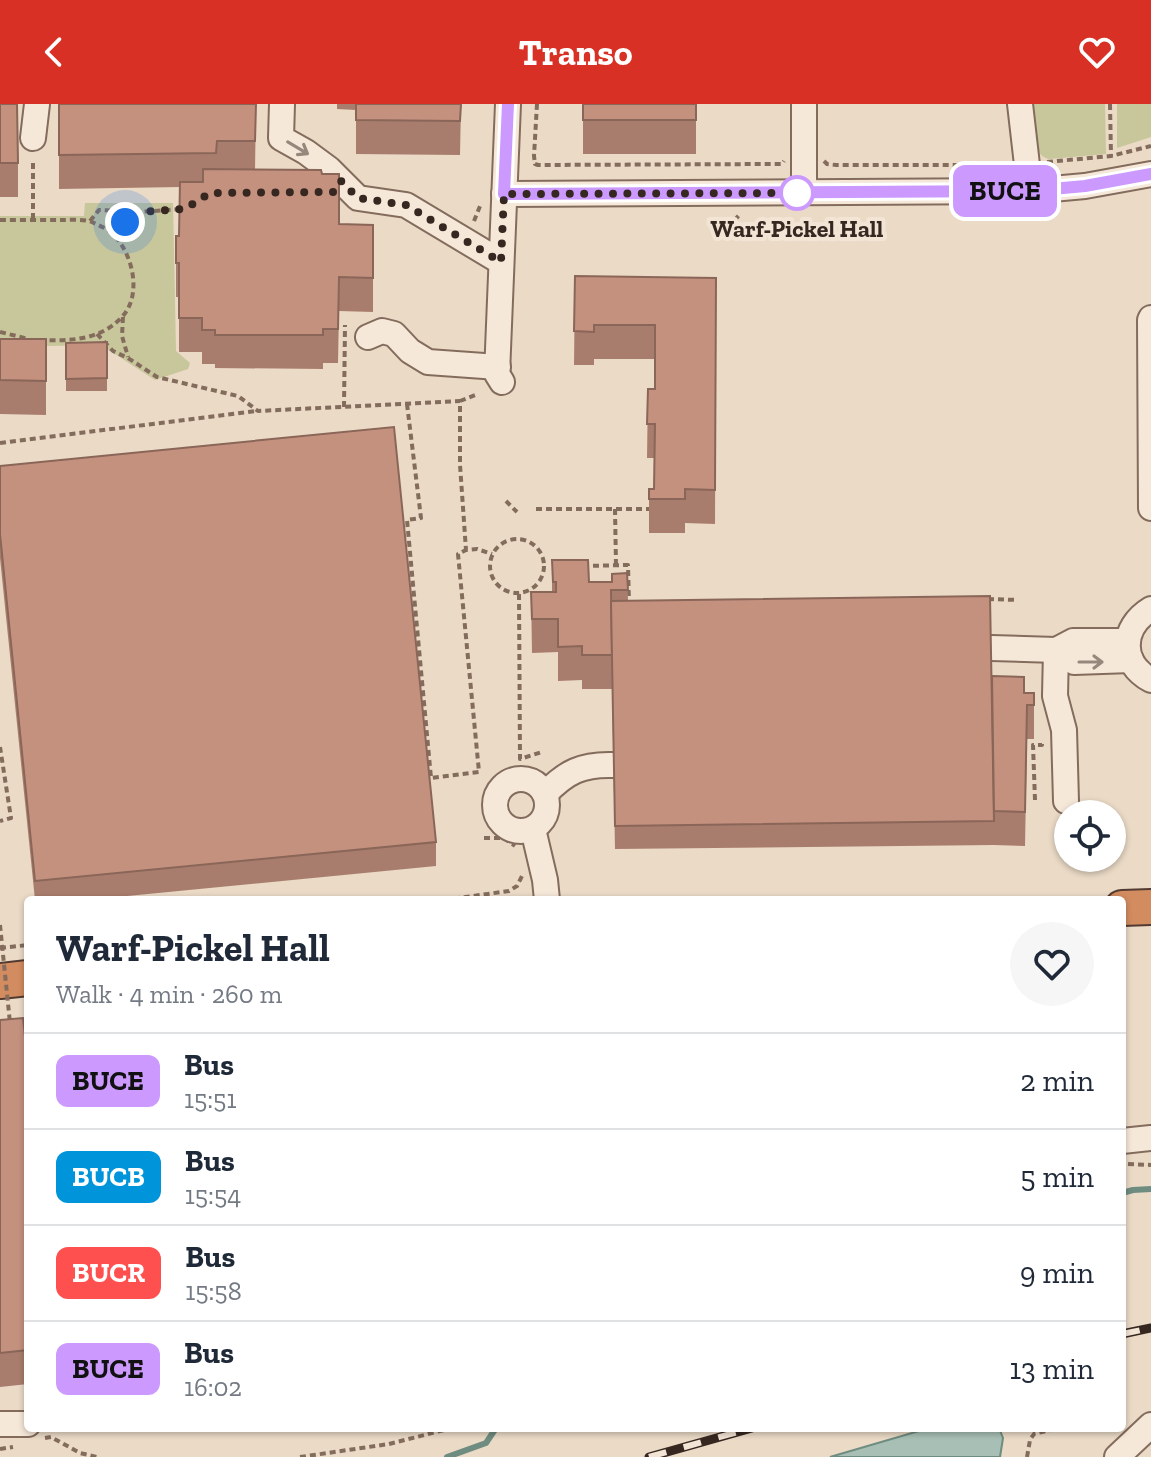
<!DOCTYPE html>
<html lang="en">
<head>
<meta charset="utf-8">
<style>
  body { margin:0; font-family:"Zilla Slab",serif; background:#f6f6f7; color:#1f2937; height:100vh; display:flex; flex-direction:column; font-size:30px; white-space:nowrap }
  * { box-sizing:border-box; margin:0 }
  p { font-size:26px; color:#747a83 }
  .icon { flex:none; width:44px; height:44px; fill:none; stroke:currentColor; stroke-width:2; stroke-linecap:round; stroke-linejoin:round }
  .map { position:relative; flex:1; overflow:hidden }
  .drawer { position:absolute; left:24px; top:792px; width:1102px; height:536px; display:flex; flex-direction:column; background:#fff; border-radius:8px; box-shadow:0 2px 6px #0004 }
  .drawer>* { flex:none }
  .badge { padding:0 16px; border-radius:12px; font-size:28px; line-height:52px }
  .fabs { position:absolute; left:1054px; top:696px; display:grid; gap:16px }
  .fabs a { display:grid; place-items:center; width:72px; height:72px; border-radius:50%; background:#fff; box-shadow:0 2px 6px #0004; font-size:40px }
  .you { position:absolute; width:40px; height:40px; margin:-20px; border:6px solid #fff; border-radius:50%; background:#1a73e8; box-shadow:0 0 0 12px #1a73e833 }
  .map>.badge { position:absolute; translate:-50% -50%; box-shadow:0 0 0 4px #fff }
  .round { display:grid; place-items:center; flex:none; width:84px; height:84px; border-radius:42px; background:#f6f6f7 }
  .summary { display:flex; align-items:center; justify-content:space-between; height:136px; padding:0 32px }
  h1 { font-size:38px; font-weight:700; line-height:60px }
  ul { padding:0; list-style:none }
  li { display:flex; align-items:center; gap:24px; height:96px; padding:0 32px; border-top:2px solid #e0e1e3 }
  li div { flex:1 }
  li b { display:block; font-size:30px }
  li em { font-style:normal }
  li .badge { min-width:88px; font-weight:700; text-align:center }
  header { display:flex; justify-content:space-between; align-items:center; height:104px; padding:0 32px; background:#d93025; color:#fff; font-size:36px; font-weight:700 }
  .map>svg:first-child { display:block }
  .green { fill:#c8c69b }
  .water { fill:#a7bfb4; stroke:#6f8c80; stroke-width:2 }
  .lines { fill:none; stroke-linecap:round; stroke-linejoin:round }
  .stream { stroke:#6f8c80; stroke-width:6 }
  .minor-casing { stroke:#846c5d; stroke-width:28 }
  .highway-casing { stroke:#533b31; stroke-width:38 }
  .path { stroke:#846c5d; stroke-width:4; stroke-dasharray:6 4; stroke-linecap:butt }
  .minor { stroke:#f6e8d9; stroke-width:24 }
  .highway { stroke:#d28c5f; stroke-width:34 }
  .rail-casing { stroke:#362720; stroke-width:9 }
  .rail { stroke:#f3e5d5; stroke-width:6; stroke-dasharray:18; stroke-linecap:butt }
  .path-bridge { stroke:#846c5d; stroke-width:4; stroke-dasharray:6 4; stroke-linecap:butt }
  .wall { fill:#a97d6d }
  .building { fill:#c5917f; stroke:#8a6659; stroke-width:2 }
  .oneway { stroke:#96887c }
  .line-casing { stroke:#fff; stroke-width:18 }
  .line { stroke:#cc9aff; stroke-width:12 }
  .walk { stroke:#362720; stroke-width:8; stroke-dasharray:0 14.4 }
  .stop-dot { fill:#fff; stroke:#cc9aff; stroke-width:4 }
  .labels { text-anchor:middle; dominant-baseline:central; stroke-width:8; stroke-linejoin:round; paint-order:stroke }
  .stop-label { font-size:24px; font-weight:bold; fill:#362720; stroke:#f3e5d5 }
</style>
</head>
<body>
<header><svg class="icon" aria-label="back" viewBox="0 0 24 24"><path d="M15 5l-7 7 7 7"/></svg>Transo<svg class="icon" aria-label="heart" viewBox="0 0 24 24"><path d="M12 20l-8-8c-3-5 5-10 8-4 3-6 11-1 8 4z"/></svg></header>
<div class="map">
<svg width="1151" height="1353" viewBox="0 0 1151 1353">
  <rect width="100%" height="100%" fill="#eadac6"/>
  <g class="green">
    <path d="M1031,0H1105L1106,50L1049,55C1042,53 1039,50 1036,43Z"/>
    <path d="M1117,0H1151V33L1117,44Z"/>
    <path d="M85,99H173L176,247L190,259L188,265L155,276L101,241L48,242L0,236V112H84Z"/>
  </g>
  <path class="water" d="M929,1324H999L1003,1334L1000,1353H830Z"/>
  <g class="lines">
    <g class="stream">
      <path d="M1122,1089L1133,1086L1151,1085"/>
      <path d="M447,1353L486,1339L496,1324"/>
    </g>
    <defs>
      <g id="minor">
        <path d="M282,0L281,34L306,48L329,65L358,94L406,101L501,158"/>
        <path d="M804,0V89"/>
        <path d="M1020,0L1030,87"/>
        <path d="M33,34L37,0"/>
        <path d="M504,90L1030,87L1085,82L1151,70"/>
        <path d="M1151,214L1150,216L1151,404"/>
        <path d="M368,233L382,227L394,230L410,247L428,258L498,263"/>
        <path d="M502,278L497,270L508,0"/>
        <path d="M1151,505C1121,523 1119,559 1151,576"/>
        <path d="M991,544L1056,546L1073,537H1128"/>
        <path d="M1056,546L1055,592L1064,626L1066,697"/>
        <path d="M1056,546L1074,558L1131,556"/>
        <circle cx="521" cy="701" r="26"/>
        <path d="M545,690C566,668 582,660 613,661"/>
        <path d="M533,725L545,776L547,796"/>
        <path d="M1122,1037L1151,1034"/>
        <path d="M0,1320H28"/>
        <path d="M1117,1353L1151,1321"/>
      </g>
      <g id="highway">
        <path d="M1122,804L1151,803"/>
        <path d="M0,877L28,874"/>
      </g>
    </defs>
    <use href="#minor" class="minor-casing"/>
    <use href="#highway" class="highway-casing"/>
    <g class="path">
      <path d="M537,0L534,52L535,60L538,61L774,60H782L784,57"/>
      <path d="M1110,0L1111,52"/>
      <path d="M824,57L827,60L836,61H1006"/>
      <path d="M1047,58L1111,52L1151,42"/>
      <path d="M33,115V56"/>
      <path d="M0,116C20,116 41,116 61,116C71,116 83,115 92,118C98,121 108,125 113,130C133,150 143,192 121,214C100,236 71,237 42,236"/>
      <path d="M90,117L99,106L137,108"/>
      <path d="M474,117L480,102"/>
      <path d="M728,124L740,110"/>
      <path d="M111,128L139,108L181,105"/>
      <path d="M123,213L122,232L128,253"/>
      <path d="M0,228L29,235"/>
      <path d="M97,230L113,247L128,254L157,273L238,292L258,307L460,297V361L466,446L477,445L492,450"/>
      <path d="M460,297L478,290"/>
      <path d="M407,300L421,414L407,416L431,674L479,668L458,450L466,446"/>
      <path d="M344,303L345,221"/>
      <path d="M0,339L256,307"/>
      <path d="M506,397L517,408"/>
      <path d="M536,405H653"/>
      <path d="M615,405L616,461"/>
      <circle cx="517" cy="462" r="27"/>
      <path d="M583,462L628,461L629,499"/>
      <path d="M519,490L520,655L542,648"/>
      <path d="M988,495L1018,496"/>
      <path d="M0,643L11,714L0,717"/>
      <path d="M1035,696L1033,641H1042V640"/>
      <path d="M484,734H504L515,742"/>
      <path d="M444,796L509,787L517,782L522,772"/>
      <path d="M0,844L28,841"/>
      <path d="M1128,1060L1151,1061"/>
      <path d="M45,1334L51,1333L80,1349L97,1353"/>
      <path d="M0,1345L13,1343"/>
      <path d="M300,1353L389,1340L452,1324"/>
      <path d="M1027,1353L1030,1336L1034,1330L1058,1324"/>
    </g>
    <use href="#minor" class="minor"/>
    <use href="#highway" class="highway"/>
    <defs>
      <g id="rail">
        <path d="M1122,1230L1151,1224"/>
        <path d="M649,1353L752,1324"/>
      </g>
    </defs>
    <use href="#rail" class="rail-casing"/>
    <use href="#rail" class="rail"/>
    <path class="path-bridge" d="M0,821L10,919"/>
  </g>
  <g class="wall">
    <path d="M0,0L18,59V93H0Z"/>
    <path d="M59,0H256L255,66L322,70L339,120L373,121V208L339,207L338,259H323V265L215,264V260H202V248H179V193H176V132H179L180,83L59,85Z"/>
    <path d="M337,0H461L460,51L356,50V6L337,5Z"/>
    <rect x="583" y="0" width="113" height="50"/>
    <path d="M575,172L716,174L715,420L685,419V429H649V385H654V354H647L648,285H655V255H594V261H574Z"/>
    <path d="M0,235H46V311L0,310Z"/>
    <path d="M107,238V287H66V239Z"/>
    <path d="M0,362L436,738V762L86,796H35L0,454Z"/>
    <path d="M552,456L589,478H612L627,469L628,496L992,577L1024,589H1034V635H1027L1025,742L994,741L615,745L612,583V585H582V576L558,577V548L532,549L531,488H552Z"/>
    <path d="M0,916L28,960V1280L0,1283Z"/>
  </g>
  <g class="building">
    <path d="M0,0H17L18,59H0Z"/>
    <path d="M59,0H256L255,37H217L216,49L59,51Z"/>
    <path d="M356,0H461L460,17L356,16Z"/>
    <rect x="583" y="0" width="113" height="16"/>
    <path d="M203,65L321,66L322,70H339V120L373,121V174L339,173L338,225H323V231H215V226H202V214H179V159H176V132H179L180,78H203Z"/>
    <path d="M575,172L716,174L715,386L685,385V395H649V385H654L655,320H647L648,285H655V221H594V228L574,227Z"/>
    <path d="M0,235H46V277L0,276Z"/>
    <path d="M107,238V274L66,275V239Z"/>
    <path d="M394,323L436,738L35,777L0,430V362Z"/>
    <path d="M552,456H588L589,478H612V470L627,469L628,486H611L612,551H582V542L558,543V515H532L531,488H556V478H553Z"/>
    <path d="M990,492L994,717L615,722L611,497Z"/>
    <path d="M992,572L1024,573V589H1034V601H1027L1025,708L994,707Z"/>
    <path d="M23,914L28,960V1246L0,1249V916Z"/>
  </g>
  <defs><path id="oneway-shaft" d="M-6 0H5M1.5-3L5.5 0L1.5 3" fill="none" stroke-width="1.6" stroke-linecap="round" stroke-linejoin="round" transform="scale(2)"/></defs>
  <g class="oneway">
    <use href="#oneway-shaft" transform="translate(298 44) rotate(31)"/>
    <use href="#oneway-shaft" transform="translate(1091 558)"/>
  </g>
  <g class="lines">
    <defs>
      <path id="line" d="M508,0L504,90L1030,87L1085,82L1151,70"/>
    </defs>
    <use href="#line" class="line-casing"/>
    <use href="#line" class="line"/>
    <path class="walk" d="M125,118L139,108L185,105L210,89L334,88L341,77L358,94L406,101L501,158L504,90L804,89H797"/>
  </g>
  <circle class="stop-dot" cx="797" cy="89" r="16"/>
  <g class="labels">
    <g class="stop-label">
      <text x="797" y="124">Warf-Pickel Hall</text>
    </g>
  </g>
</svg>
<div class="fabs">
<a><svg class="icon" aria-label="locate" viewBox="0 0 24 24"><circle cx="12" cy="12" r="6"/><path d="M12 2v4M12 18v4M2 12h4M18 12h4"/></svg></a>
</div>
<div class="you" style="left:125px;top:118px"></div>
<b class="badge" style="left:1005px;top:87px;background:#cc9aff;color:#111">BUCE</b>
<section class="drawer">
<div class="summary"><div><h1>Warf-Pickel Hall</h1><p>Walk · 4 min · 260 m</p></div><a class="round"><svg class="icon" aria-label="heart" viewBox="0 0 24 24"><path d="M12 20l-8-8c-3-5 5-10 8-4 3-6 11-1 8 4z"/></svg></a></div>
<ul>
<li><span class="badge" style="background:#cc9aff;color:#111">BUCE</span><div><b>Bus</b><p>15:51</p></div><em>2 min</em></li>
<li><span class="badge" style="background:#0095da;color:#fff">BUCB</span><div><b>Bus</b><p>15:54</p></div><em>5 min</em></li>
<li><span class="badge" style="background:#ff5050;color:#fff">BUCR</span><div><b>Bus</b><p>15:58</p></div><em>9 min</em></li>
<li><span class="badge" style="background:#cc9aff;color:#111">BUCE</span><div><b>Bus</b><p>16:02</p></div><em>13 min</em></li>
</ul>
</section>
</div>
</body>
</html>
